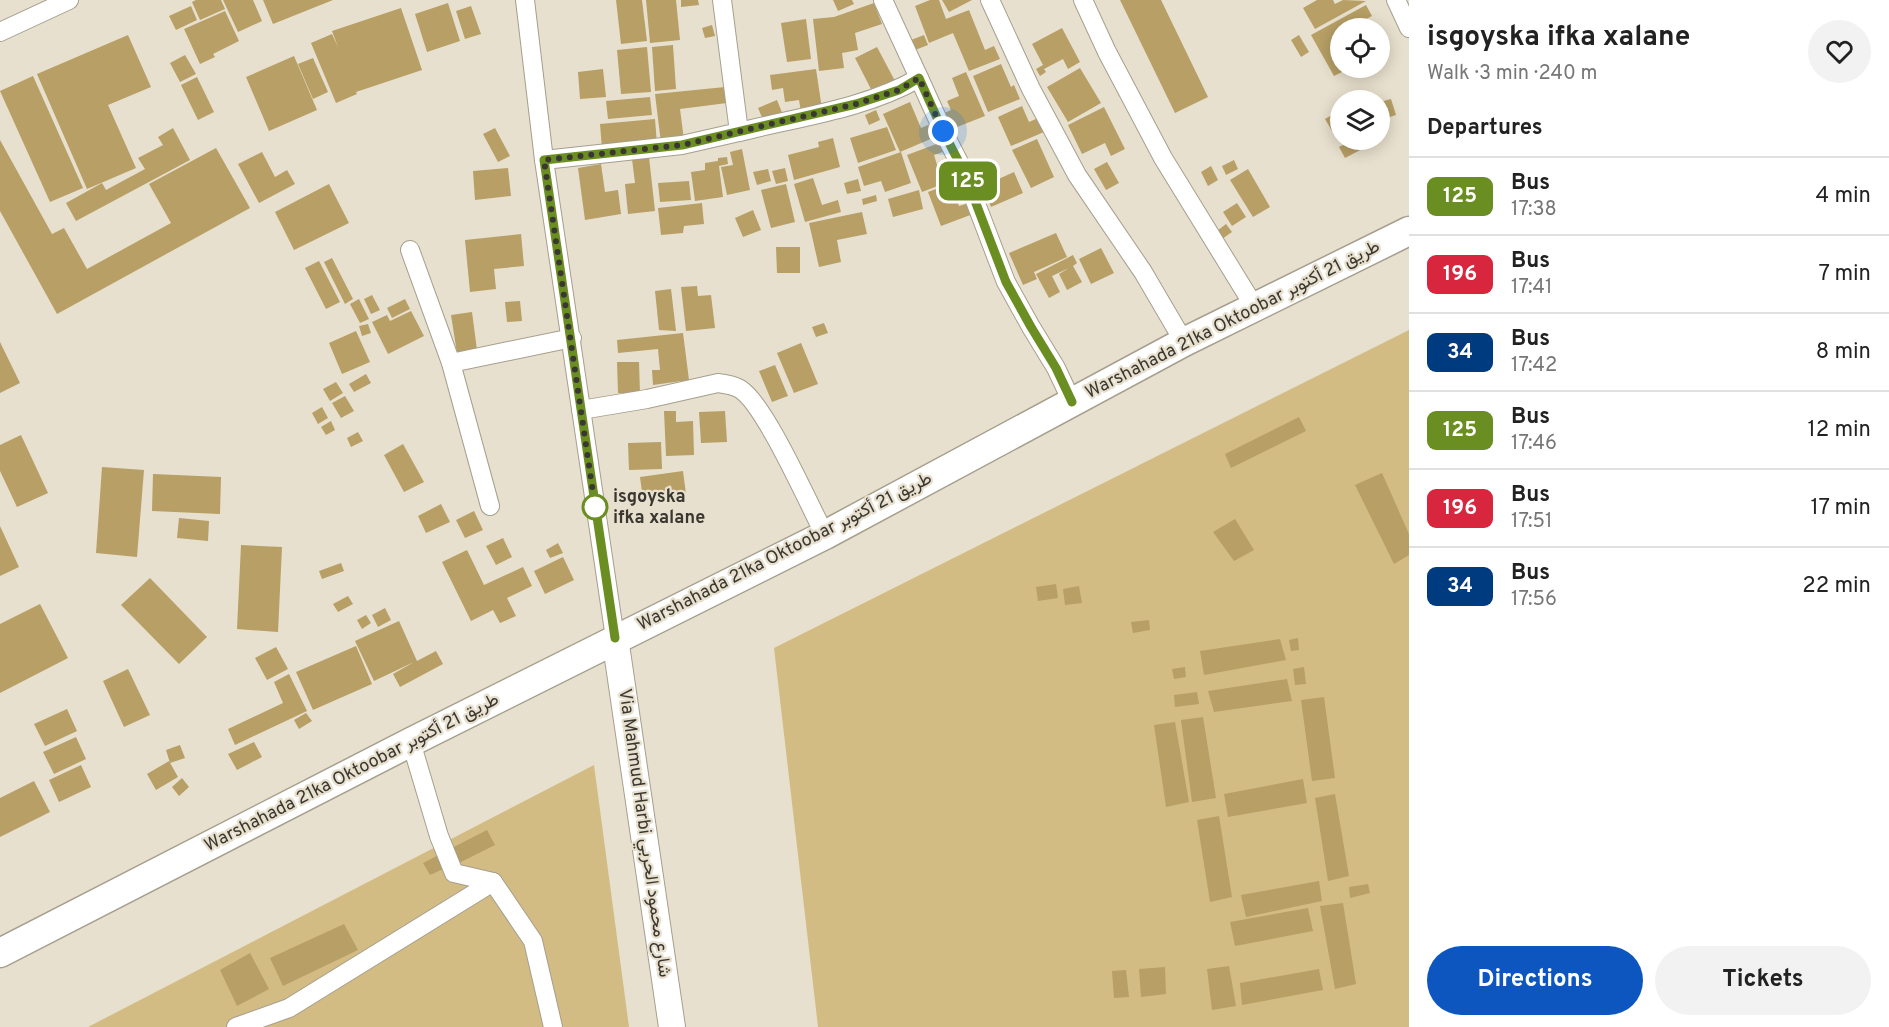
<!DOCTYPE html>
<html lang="en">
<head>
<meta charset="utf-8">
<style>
  body { margin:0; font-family:Overpass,Vazirmatn,sans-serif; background:#f2f2f2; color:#222; height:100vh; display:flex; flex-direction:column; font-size:22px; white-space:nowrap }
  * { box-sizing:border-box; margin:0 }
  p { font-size:20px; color:#767676 }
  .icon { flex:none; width:33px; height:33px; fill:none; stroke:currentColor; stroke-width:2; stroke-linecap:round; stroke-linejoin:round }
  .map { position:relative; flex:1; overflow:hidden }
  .sheet { display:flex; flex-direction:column; background:#fff; width:480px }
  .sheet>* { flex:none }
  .badge { padding:0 12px; border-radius:9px; font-size:21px; line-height:39px }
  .tools { position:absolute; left:1330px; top:18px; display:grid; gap:12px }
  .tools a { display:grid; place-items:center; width:60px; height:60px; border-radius:50%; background:#fff; box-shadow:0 3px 15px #0003; font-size:30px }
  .you { position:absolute; width:30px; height:30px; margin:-15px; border:4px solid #fff; border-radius:50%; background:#1a73e8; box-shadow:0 0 0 9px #1a73e833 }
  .map>.badge { position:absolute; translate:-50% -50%; box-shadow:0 0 0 3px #fff }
  h2 { padding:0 18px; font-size:22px; line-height:54px }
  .round { display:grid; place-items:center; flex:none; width:63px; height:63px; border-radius:32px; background:#f2f2f2 }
  .headline { display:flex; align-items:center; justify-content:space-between; height:102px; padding:0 18px }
  h1 { font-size:28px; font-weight:700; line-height:45px }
  .button { display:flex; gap:12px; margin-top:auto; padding:12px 18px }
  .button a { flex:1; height:69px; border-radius:36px; background:#0d56c0; color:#fff; font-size:24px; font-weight:700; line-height:69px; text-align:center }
  .button a+a { background:#f2f2f2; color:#222 }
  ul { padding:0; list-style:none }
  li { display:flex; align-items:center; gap:18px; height:78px; padding:0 18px; border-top:2px solid #e0e0e0 }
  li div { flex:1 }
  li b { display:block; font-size:22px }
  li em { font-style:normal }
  li .badge { min-width:66px; font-weight:700; text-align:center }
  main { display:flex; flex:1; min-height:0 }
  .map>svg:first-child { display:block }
  .green { fill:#d3bc83 }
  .building { fill:#b79f65 }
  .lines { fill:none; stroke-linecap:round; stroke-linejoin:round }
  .street-casing { stroke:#a69f8e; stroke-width:20 }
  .secondary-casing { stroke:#a69f8e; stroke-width:28 }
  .primary-casing { stroke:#a69f8e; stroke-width:31 }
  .street { stroke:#fff; stroke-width:18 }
  .secondary { stroke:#fff; stroke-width:26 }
  .primary { stroke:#fff; stroke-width:28 }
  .line-casing { stroke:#fff; stroke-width:14 }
  .line { stroke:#6b8e23; stroke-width:9 }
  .walk { stroke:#3a3730; stroke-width:6; stroke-dasharray:0 10.8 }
  .stop-dot { fill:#fff; stroke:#6b8e23; stroke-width:3 }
  .labels { text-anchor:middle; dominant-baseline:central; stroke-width:4.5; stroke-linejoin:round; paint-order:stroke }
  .street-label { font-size:18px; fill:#3a3730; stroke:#e8e0ce }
  .stop-label { font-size:18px; font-weight:bold; fill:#3a3730; stroke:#e8e0ce; text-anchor:start }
</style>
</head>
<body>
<main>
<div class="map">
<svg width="1409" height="1027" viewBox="0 0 1409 1027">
  <rect width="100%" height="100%" fill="#e8e0ce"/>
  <g class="green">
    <path d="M1409,330V1027H818L774,648Z"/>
    <path d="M594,765L629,1027H88Z"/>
  </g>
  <g class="building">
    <path d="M196,0H221L225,9L200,20L192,2Z"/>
    <path d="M223,0H253L262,21L238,32Z"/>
    <path d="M263,0H333L273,24Z"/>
    <path d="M616,0H642L647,41L621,44Z"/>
    <path d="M646,0H676L680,40L650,43Z"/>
    <path d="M681,0H698L699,5L681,7Z"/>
    <path d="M833,0H852L854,4L838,11Z"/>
    <path d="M930,0H939L946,19L969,10L985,50L994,46L1000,59L969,71L953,33L929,43L915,6Z"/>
    <path d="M942,0H972L949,12Z"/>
    <path d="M1120,0H1161L1208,97L1175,113Z"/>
    <path d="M1317,0H1333L1335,4L1343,0L1366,1L1315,29L1303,8Z"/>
    <path d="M448,3L460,41L427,52L415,14Z"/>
    <path d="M874,3L882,24L855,33L858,50L842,53L844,68L819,71L813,19L834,17Z"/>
    <path d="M1366,5L1372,16L1349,28H1341V68H1350L1334,76L1311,35Z"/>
    <path d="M191,6L197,20L176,30L169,16Z"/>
    <path d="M471,6L481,34L465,39L456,11Z"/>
    <path d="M401,8L422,70L356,92L357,94L336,103L311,43L332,34L338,47L332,31Z"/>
    <path d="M225,11L239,41L213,54L215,57L200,64L184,29Z"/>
    <path d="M806,19L811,59L787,62L781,23Z"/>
    <path d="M712,25L715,36L705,38L702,28Z"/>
    <path d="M1062,28L1080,62L1068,69L1063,59L1044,69L1046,72L1040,76L1036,69L1043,65L1032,44Z"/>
    <path d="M128,35L151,87L108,105L136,168L87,189L37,74Z"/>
    <path d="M924,35L928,45L915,50L911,40Z"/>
    <path d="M1299,35L1309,52L1301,57L1291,40Z"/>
    <path d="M673,45L676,89L655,91L652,47Z"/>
    <path d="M647,47L651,92L621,94L617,50Z"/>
    <path d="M877,47L895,81L873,93L855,58Z"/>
    <path d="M185,55L196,74L180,82L170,63Z"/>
    <path d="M294,56L317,110L269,131L246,77Z"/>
    <path d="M313,58L328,92L313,99L298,64Z"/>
    <path d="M1001,64L1011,87L1014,85L1020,99L988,112L973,76Z"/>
    <path d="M1080,68L1101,103L1068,122L1047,87Z"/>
    <path d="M603,69L606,97L580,99L578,72Z"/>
    <path d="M816,69L822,109L801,112L799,100L785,102L783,88L772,90L770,75Z"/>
    <path d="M966,72L985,116L947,131L940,115L951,110L947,101L959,96L952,78Z"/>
    <path d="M33,76L83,188L50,202L0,91Z"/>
    <path d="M197,77L214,112L198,120L181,85Z"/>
    <path d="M725,87L727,103L680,109L684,140L661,143L655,94Z"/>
    <path d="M650,97L652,115L608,119L606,101Z"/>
    <path d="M1391,99L1396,115L1380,120V102Z"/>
    <path d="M777,100L783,115L764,122L758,108Z"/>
    <path d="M910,102L921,128L935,122L940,135L900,152L883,114Z"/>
    <path d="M1022,106L1029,122L1038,118L1044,132L1011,146L998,117Z"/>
    <path d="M1104,107L1125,149L1111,156L1105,143L1082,154L1068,125Z"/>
    <path d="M876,110L880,120L869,125L865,115Z"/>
    <path d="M1337,112L1341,120V126L1332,131L1325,119Z"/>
    <path d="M655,119L657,144L602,149L600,124Z"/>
    <path d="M887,127L896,150L858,163L850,138Z"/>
    <path d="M173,128L190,160L76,221L66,203L102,183L106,190L145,169L138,158L163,145L158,137Z"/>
    <path d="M495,128L510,156L498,162L483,134Z"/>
    <path d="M833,138L840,167L794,180L788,155L819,147L818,142Z"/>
    <path d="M1037,139L1054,177L1031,188L1012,150Z"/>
    <path d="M0,140L52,234L64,228L87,269L171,223L149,184L216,148L250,208L57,314L0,211Z"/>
    <path d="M1353,140H1360L1364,148L1345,158L1339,147Z"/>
    <path d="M939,143L943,152L934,155L938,168L955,161L961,177L922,192L907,155Z"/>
    <path d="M742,149L750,190L727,195L721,167L733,165L730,152Z"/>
    <path d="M262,152L275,177L287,170L295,184L259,203L238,164Z"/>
    <path d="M901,152L911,183L885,192L881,181L864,186L858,167Z"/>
    <path d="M649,157L655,211L628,214L625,184L635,183L632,159Z"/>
    <path d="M727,157L728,164L719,166L723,197L695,201L691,172L705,170V163L718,161V158Z"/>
    <path d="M1234,160L1238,169L1226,175L1222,166Z"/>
    <path d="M1107,162L1119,183L1106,190L1094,169Z"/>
    <path d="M601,164L605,192L618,190L621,214L585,220L578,168Z"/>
    <path d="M1211,166L1218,180L1208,186L1201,172Z"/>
    <path d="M508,168L511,196L475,200L473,171Z"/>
    <path d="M785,168L788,181L776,184L772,171Z"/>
    <path d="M768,169L771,181L757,185L753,172Z"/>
    <path d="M1248,169L1270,207L1253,217L1230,180Z"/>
    <path d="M990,172L994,181L1014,172L1023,193L991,207L978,177Z"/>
    <path d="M813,178L822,205L838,200L841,212L805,222L794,184Z"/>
    <path d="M858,179L861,191L847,194L844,183Z"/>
    <path d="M689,181L691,200L660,202L658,183Z"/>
    <path d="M958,181L961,189L953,191L959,206L969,203L973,214L941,226L928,192Z"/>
    <path d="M329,184L349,223L294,250L275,212Z"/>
    <path d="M786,184L795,222L771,228L761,190Z"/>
    <path d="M919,190L923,209L893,217L888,199Z"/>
    <path d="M876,195L877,201L863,205L862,199Z"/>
    <path d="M702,203L704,224L684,226L683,233L661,235L658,208Z"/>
    <path d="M1237,203L1246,217L1232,226L1223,212Z"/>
    <path d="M753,210L761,230L743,237L735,218Z"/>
    <path d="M862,212L867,234L837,240L841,262L819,267L809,223Z"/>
    <path d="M1226,224L1232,232L1222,239L1217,231Z"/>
    <path d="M1056,233L1067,257L1034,272L1037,279L1023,285L1009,253Z"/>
    <path d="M521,234L524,266L494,269L496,289L470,292L465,240Z"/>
    <path d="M776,247H800V273H777Z"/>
    <path d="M1101,248L1114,273L1091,284L1079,259Z"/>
    <path d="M1073,255L1077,263L1073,266L1082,282L1067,290L1059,274L1069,268L1052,276L1060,292L1049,298L1036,274Z"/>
    <path d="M332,258L353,299L345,304L324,262Z"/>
    <path d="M319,261L340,302L326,309L305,268Z"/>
    <path d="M697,286L698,296L711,295L715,328L686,331L681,287Z"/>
    <path d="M671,289L676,331L659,330L655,291Z"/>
    <path d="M372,295L380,310L371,314L364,299Z"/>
    <path d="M359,299L369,319L360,323L350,304Z"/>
    <path d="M405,299L410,309L392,318L387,308Z"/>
    <path d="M520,301L522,321L507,322L505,302Z"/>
    <path d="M411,311L424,336L388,354L372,322L387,315L390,321Z"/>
    <path d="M472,312L477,350L457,353L451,315Z"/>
    <path d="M824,323L828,333L816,337L812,327Z"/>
    <path d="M368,324L371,333L362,336L359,326Z"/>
    <path d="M356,331L370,362L342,374L329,343Z"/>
    <path d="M683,333L689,380L653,385L652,370H660L658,349L618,353L617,340Z"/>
    <path d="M0,342L20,383L0,393Z"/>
    <path d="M801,343L818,384L794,393L777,353Z"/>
    <path d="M617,362H639L640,393H618Z"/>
    <path d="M775,365L788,396L772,402L759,371Z"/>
    <path d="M366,374L371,383L354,392L349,384Z"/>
    <path d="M336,382L343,393L330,401L323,389Z"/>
    <path d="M345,396L354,411L341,418L332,403Z"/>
    <path d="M322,407L328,418L318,424L312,413Z"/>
    <path d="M664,411H676V422L693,421L694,455L666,456Z"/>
    <path d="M725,411L727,442L701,443L699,412Z"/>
    <path d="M1299,417L1306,431L1231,468L1225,454Z"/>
    <path d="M331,421L335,430L326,435L321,427Z"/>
    <path d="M358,432L363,441L351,447L347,438Z"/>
    <path d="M21,435L48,493L17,507L0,471V445Z"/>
    <path d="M661,442L662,469L629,470L628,443Z"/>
    <path d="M403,444L424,482L404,492L384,455Z"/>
    <path d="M102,467L144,470L137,557L96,553Z"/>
    <path d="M683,471L686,494L643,500L640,477Z"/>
    <path d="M1382,473L1409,534V555L1394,564L1355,485Z"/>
    <path d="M153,474L221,477L220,514L152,511Z"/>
    <path d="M441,504L450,522L426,533L418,516Z"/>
    <path d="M474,511L483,530L465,538L456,520Z"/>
    <path d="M179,518L209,521L208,541L177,538Z"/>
    <path d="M1235,519L1254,550L1234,561L1213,532Z"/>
    <path d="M0,526L19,567L0,576Z"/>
    <path d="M503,538L512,557L496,565L486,546Z"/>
    <path d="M558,543L563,553L550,558L546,550Z"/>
    <path d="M241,545L282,547L278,632L237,629Z"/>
    <path d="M467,550L484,585L523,567L532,586L507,598L516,616L500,623L493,610L471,621L442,562Z"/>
    <path d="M563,557L574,580L545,594L534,571Z"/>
    <path d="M341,563L344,571L322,579L319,571Z"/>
    <path d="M150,578L207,637L179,664L121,605Z"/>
    <path d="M1056,584L1058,598L1038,601L1036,587Z"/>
    <path d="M1079,586L1082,603L1065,605L1063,589Z"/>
    <path d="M348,596L353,604L338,612L333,604Z"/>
    <path d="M40,604L68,658L0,693V624Z"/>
    <path d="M385,608L391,620L378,627L372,615Z"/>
    <path d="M366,615L371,623L362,629L357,620Z"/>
    <path d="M1149,620L1150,630L1133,633L1131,622Z"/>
    <path d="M399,621L417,661L436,651L443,664L400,687L393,674L414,662L374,681L355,641Z"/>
    <path d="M1298,638L1299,650L1291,651L1289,640Z"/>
    <path d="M1280,639L1286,660L1204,675L1200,651Z"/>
    <path d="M356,646L372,684L313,710L296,672Z"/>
    <path d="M276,647L288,669L267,680L255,658Z"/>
    <path d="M1185,667L1186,677L1174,679L1172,669Z"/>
    <path d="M1304,667L1306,684L1295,685L1293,669Z"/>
    <path d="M128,669L150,715L124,727L103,681Z"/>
    <path d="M289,674L307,711L235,745L228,729L283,703L274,682Z"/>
    <path d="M1287,679L1292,701L1214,712L1208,691Z"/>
    <path d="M1197,692L1199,704L1175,707L1174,695Z"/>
    <path d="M1324,697L1335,778L1312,781L1301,700Z"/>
    <path d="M67,709L77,731L45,746L34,724Z"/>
    <path d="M306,713L312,721L299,729L294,720Z"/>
    <path d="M1203,717L1216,798L1192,802L1181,720Z"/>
    <path d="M1175,722L1189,802L1166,807L1154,725Z"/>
    <path d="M76,737L86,759L54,774L43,752Z"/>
    <path d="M254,742L262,757L237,770L228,754Z"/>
    <path d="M180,745L185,758L170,763L166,750Z"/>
    <path d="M169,761L178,777L156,790L147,774Z"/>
    <path d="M81,765L91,787L59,802L49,780Z"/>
    <path d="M182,778L189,787L179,796L172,787Z"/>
    <path d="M1303,779L1307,803L1228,817L1224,794Z"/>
    <path d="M34,781L50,812L0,837V798Z"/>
    <path d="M1335,794L1349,876L1328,881L1315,798Z"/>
    <path d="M1219,816L1232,897L1210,902L1197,820Z"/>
    <path d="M487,830L495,845L453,866L446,851Z"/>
    <path d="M442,853L450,866L430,875L423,863Z"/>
    <path d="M1319,881L1322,901L1246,917L1241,895Z"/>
    <path d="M1368,884L1370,893L1350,898L1349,887Z"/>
    <path d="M1343,903L1356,984L1335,989L1320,906Z"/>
    <path d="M1308,908L1313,931L1235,946L1230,922Z"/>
    <path d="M344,924L358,950L283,986L270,958Z"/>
    <path d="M250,953L269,989L237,1006L220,970Z"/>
    <path d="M1229,966L1236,1006L1212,1010L1207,969Z"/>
    <path d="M1165,967L1166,994L1141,997L1139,969Z"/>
    <path d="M1319,969L1323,990L1242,1005L1240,983Z"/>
    <path d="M1126,970L1129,997L1114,998L1112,971Z"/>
  </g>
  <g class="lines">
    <defs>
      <g id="street">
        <path d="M525,0L544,160L615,638"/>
        <path d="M883,0L919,78"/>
        <path d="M990,0L1031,89L1077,175L1143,272L1184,342"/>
        <path d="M1083,0L1107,52L1163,158L1254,306"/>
        <path d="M1396,0L1409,28"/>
        <path d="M0,32L69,0"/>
        <path d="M739,132C799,117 865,109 919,78L943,131L964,172L1006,282L1031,327L1056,368L1072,402"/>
        <path d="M544,160L682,145L739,132L722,0"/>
        <path d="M410,250L451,363L490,506"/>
        <path d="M451,363L572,338"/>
        <path d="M581,410L647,399L718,383C726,384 733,385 740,389C765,404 809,505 825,535"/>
        <path d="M411,742L439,836L454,873L493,882L533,941L553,1027"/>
        <path d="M236,1027L289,1008L493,882"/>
      </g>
      <path id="secondary" d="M615,638L672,1027"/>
      <path id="primary" d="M0,953L411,742L825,535L1184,342L1409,231"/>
    </defs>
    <use href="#street" class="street-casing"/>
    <use href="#secondary" class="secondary-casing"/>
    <use href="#primary" class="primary-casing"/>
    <use href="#street" class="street"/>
    <use href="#secondary" class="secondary"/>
    <use href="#primary" class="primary"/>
  </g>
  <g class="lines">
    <defs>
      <path id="line" d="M615,638L544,160L682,145L856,104L899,90L919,78L943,131L964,172L1006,282L1031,327L1056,368L1072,402"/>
    </defs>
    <use href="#line" class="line-casing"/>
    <use href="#line" class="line"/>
    <path class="walk" d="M595,507L596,513L544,160L682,145L856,104L899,90L919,78L943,131"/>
  </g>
  <circle class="stop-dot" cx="595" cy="507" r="12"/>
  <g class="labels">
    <g class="street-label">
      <text transform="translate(1233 320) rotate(-27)">Warshahada 21ka Oktoobar طريق 21 أكتوبر</text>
      <text transform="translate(785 552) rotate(-27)">Warshahada 21ka Oktoobar طريق 21 أكتوبر</text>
      <text transform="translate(352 773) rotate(-27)">Warshahada 21ka Oktoobar طريق 21 أكتوبر</text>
      <text transform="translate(644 833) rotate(82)">Via Mahmud Harbi شارع محمود الحربي</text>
    </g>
    <g class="stop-label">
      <text x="613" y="497">isgoyska<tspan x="613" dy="21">ifka xalane</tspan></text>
    </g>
  </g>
</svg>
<div class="tools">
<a><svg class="icon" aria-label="locate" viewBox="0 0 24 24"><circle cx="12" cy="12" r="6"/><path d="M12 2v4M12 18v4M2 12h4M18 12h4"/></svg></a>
<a><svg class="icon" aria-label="layers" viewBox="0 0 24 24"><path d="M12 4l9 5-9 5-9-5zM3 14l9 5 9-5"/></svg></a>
</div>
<div class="you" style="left:943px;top:131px"></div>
<b class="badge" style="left:968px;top:181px;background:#6b8e23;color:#fff">125</b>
</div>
<section class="sheet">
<div class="headline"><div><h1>isgoyska ifka xalane</h1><p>Walk · 3 min · 240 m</p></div><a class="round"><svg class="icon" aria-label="heart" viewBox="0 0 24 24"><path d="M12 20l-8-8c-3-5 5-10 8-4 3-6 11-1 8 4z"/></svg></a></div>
<h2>Departures</h2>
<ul>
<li><span class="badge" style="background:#6b8e23;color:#fff">125</span><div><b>Bus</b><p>17:38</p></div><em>4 min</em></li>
<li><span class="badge" style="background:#d7263d;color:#fff">196</span><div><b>Bus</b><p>17:41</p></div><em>7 min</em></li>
<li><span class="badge" style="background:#003b80;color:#fff">34</span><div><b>Bus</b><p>17:42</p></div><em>8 min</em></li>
<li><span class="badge" style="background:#6b8e23;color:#fff">125</span><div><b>Bus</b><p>17:46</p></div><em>12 min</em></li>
<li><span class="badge" style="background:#d7263d;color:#fff">196</span><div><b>Bus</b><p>17:51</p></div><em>17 min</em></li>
<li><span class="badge" style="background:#003b80;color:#fff">34</span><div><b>Bus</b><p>17:56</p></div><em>22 min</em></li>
</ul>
<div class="button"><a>Directions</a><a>Tickets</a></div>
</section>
</main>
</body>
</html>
